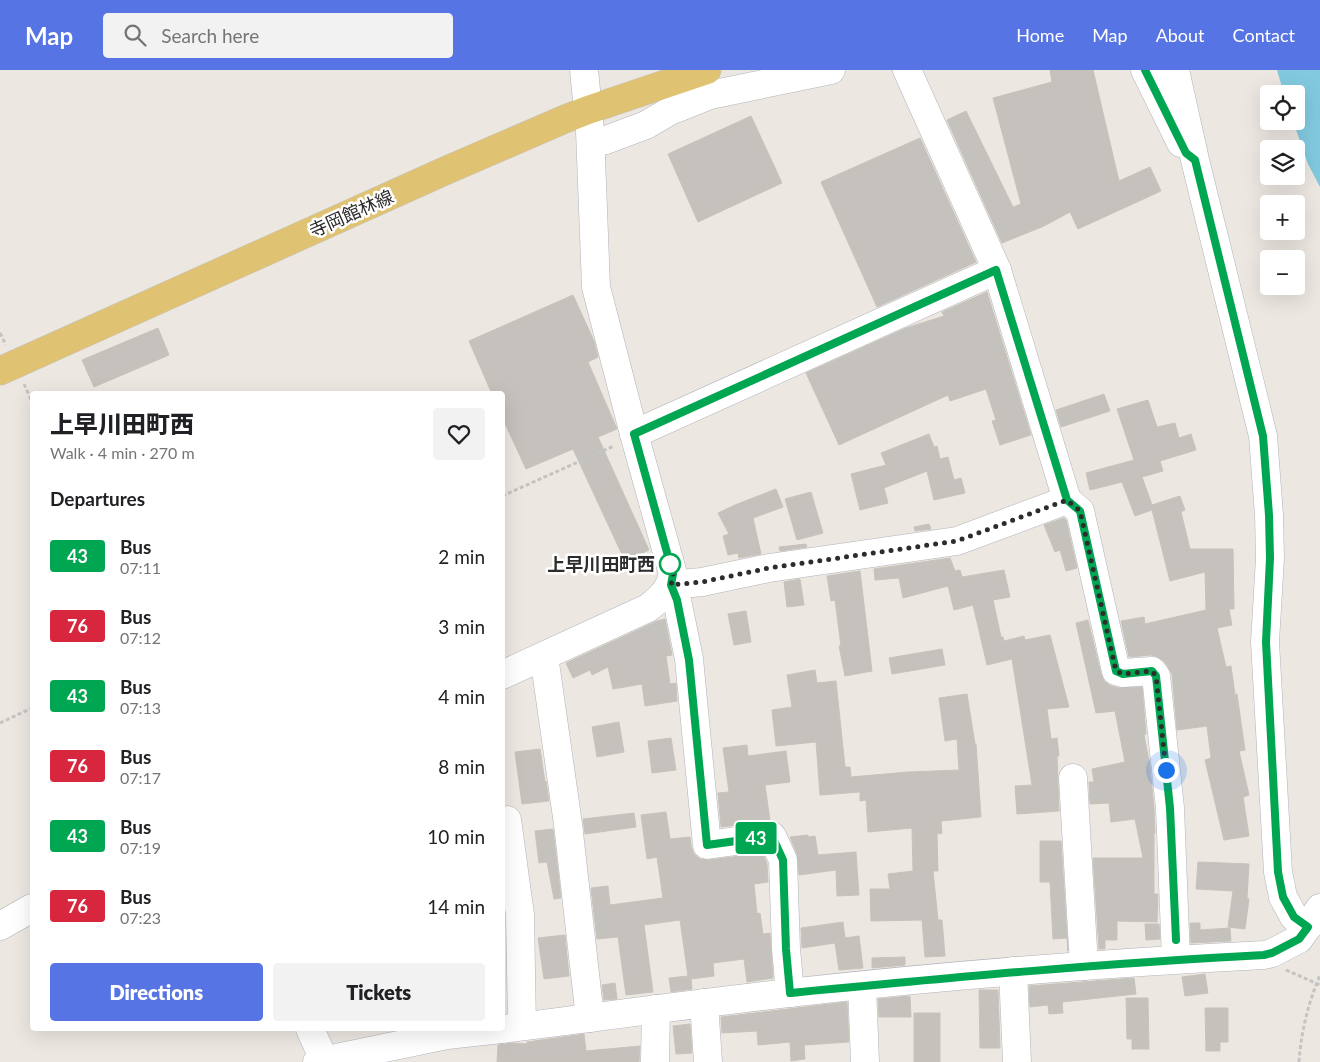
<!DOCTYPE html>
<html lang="en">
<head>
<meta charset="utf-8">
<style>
  body { margin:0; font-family:Lato,"Noto Sans JP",sans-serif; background:#f2f2f2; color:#202124; height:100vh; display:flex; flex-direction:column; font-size:19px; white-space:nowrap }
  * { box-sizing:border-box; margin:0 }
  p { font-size:16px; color:#757577 }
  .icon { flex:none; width:28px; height:28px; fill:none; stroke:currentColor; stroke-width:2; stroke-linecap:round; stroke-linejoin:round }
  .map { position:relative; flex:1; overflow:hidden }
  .details { position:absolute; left:30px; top:321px; width:475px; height:640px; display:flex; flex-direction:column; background:#fff; border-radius:5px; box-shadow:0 5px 20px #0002 }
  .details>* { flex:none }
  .badge { padding:0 10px; border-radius:4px; font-size:18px; line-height:32px }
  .controls { position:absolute; left:1260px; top:15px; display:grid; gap:10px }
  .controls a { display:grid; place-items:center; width:45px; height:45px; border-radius:5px; background:#fff; box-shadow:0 5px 20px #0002; font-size:25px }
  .you { position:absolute; width:25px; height:25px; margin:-12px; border:4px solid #fff; border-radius:50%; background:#1a73e8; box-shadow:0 0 0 8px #1a73e833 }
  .map>.badge { position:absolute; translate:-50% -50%; box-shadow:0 0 0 2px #fff }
  h2 { padding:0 20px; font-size:19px; line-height:45px }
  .round { display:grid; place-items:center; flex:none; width:52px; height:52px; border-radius:5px; background:#f2f2f2 }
  .headline { display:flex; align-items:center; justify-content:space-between; height:85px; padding:0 20px }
  h1 { font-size:24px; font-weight:800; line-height:38px }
  .action { display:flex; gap:10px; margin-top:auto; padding:10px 20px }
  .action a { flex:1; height:58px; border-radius:5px; background:#5674e4; color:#fff; font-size:20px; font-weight:800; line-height:58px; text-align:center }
  .action a+a { background:#f2f2f2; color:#202124 }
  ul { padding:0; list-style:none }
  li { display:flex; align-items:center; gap:15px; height:70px; padding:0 20px }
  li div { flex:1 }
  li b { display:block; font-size:19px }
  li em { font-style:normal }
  li .badge { min-width:55px; font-weight:700; text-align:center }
  header { display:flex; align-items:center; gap:30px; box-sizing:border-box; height:70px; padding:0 25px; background:#5674e4; color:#fff }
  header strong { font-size:24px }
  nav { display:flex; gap:28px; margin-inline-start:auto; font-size:18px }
  .search { width:350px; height:45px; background:#f2f2f2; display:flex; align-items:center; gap:12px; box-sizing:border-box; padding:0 18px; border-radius:5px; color:#757577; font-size:19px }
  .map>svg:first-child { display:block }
  .water { fill:#82c9e0 }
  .building { fill:#c5c1bc; stroke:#c8c3ba }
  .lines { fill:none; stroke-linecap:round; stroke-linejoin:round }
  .minor-casing { stroke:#b1b3bb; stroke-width:29 }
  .major-casing { stroke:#c4c4c4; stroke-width:29 }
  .path { stroke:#c4c4c4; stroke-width:3; stroke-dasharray:4 2.5; stroke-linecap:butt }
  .minor { stroke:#fff; stroke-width:28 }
  .major { stroke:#e0c372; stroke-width:28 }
  .line-casing { stroke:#fff; stroke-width:11 }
  .line { stroke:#00a651; stroke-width:8 }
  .walk { stroke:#2c2c2c; stroke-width:5; stroke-dasharray:0 9 }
  .stop-dot { fill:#fff; stroke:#00a651; stroke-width:2.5 }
  .labels { text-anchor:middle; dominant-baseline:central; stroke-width:5; stroke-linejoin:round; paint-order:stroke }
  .street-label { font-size:18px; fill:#2c2c2c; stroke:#fff }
  .stop-label { font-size:18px; font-weight:bold; fill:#2c2c2c; stroke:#fff; text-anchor:end }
</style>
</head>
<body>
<header>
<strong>Map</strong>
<div class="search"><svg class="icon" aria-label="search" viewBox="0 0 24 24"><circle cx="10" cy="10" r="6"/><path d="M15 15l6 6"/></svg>Search here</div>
<nav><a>Home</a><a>Map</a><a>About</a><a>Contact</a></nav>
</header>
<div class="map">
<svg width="1320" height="992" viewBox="0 0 1320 992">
  <rect width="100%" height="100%" fill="#ece7e1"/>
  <path class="water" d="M1277,0H1320V117L1308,94L1293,51H1296V24H1284Z"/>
  <g class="building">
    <path d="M1050,0H1093L1119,111L1150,97L1161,121L1078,159L1070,142L1044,156L1002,173L947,50L966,41L1013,137L1021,134L993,28L1052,12Z"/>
    <path d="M751,46L782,113L698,152L668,84Z"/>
    <path d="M920,68L976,192L877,237L821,112Z"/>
    <path d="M987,222L1031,365L1000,375L992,351L996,350L986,319L950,331L948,325L839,375L806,303L906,258L944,246L942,242Z"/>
    <path d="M573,225L594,271L598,287L588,292L617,359L598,367L649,480L625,491L573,379L526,399L502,347V324H492L469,271Z"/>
    <path d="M158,258L169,285L94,317L82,290Z"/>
    <path d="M1104,324L1110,341L1061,357L1056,340Z"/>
    <path d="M1148,330L1157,357L1175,353L1179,368L1191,364L1196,380L1160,391L1163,401L1142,407L1152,435L1180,426L1185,440L1181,442L1190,479H1233L1234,539H1229L1232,555L1217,558L1226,597L1231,596L1235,625L1237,624L1245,680L1239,681L1249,725L1243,727L1249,766L1224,770L1205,690L1211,688L1207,656L1177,660L1172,604L1168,597L1164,591L1158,587L1151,585L1129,587L1121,551L1144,547L1145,554L1206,540L1205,502L1170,511L1152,440L1135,446L1122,412L1090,420L1086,403L1134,390L1117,339Z"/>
    <path d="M929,364L934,377L937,376L940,389L948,387L954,410L961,408L965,423L934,430L927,401L884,418L888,433L860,440L851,404L886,395L881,383Z"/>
    <path d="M776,419L783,437L753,448L761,484L739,488L738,483L728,485L723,466L729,464L718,443L735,435Z"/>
    <path d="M811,422L823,463L797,470L785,429Z"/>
    <path d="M1064,448L1066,450L1077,498L1066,501L1060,480L1055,482L1044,455Z"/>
    <path d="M929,454L931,459L915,461L914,457Z"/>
    <path d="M806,474L807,477L780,481L779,477Z"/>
    <path d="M950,488L955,501L960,500L962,507L1004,500L1010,527L993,530L1001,567H1003L1004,571L1024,566L1025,570L1050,565L1069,637L1047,639L1051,669L1057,668L1059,686H1057L1059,741L1017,744L1015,716L1032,715L1012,589L987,595L973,535L954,540L948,516L903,528L899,508L875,510L874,499Z"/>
    <path d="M860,501L872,601L845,606L839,576H841L835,530L831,531L827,506Z"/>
    <path d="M800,509L804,535L787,537L784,512Z"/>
    <path d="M746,541L751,572L734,575L728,544Z"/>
    <path d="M665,549L672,585L666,586L670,614L676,613L677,631L645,636L642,614L613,619L608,597L592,605L590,600L573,608L566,593L657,551Z"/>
    <path d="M1088,550L1101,604L1104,611L1111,616L1119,618L1142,617L1146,664L1144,665L1150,696L1154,739L1155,763L1154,764V824H1158L1157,852L1117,851V870H1105V879H1099L1093,788H1143L1135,749L1111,752L1109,733L1090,734L1089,712H1094L1092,699L1125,692L1115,641L1096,643L1076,553Z"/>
    <path d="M942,579L945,595L892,604L889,588Z"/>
    <path d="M815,600L817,613L836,611L845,697H850L851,707L908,702L959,700L957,669L945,671L939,628L967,624L975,674H976L981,747L941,751L942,763L937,764L938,801H933L938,850H942L945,886L925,887L922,850L871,851L870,819H890L888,804L913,801L912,758L868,762L866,730L860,731V722L820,725L816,672L776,676L772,640L792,637L787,605Z"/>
    <path d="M619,652L624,682L597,687L592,657Z"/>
    <path d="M671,668L676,700L652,703L648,671Z"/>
    <path d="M747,675L748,686L786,681L790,712L765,715L770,751L721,757L718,723L729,722L723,678Z"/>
    <path d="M540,679L545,712L546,711L549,731L522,734L515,682Z"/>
    <path d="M666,742L670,769L690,767L691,776L694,784L700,789L709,790L763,783L767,794L768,812L754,814L757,844L760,843L763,864L770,863L773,908L747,912L744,889L713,893L714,906L691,909L692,919L671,922L669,908L688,906L680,850L644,855L653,922L626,925L618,867L597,869L591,818L608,816L610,835L663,828L657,787L647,789L641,745Z"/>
    <path d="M634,743L636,757L585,764L583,749Z"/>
    <path d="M553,759L561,828L554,829L547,792L539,793L535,761Z"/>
    <path d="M808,765V767L815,766L818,785L856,782L859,825L837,826L836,800L799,805L797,784L790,767Z"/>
    <path d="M1040,771H1061L1068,881L1067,868L1053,869L1050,812H1040Z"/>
    <path d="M1198,792L1249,794L1247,828L1249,829L1245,859L1228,857L1233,821L1196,819Z"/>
    <path d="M843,852L845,868L859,866L863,898L839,900L835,873L802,878L801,858Z"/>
    <path d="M1190,853H1200V860L1230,858L1231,871L1191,873Z"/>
    <path d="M1145,854H1159L1160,869L1146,870Z"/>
    <path d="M565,865L569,906L544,909L538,868Z"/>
    <path d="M905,887V895L872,898V888Z"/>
    <path d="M1205,904L1208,923L1185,926L1182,907Z"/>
    <path d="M1134,908L1136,924L1062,932L1063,943L1049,944L1048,935L1030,937L1029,916Z"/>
    <path d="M615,913L617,929L604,930L602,915Z"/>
    <path d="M979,920H998L1000,978H980Z"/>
    <path d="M910,926L911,947H879L878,929Z"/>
    <path d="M1126,928H1148L1149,979H1132V969H1127Z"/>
    <path d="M847,932L849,972L804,975L805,989L791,991L790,972L758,975L757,961L722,963L721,947Z"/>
    <path d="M1205,938H1228V972H1220V981H1206Z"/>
    <rect x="914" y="943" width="26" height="49"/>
    <path d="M690,954L692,983L676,984L673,956Z"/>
    <path d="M584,964L586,981L640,976L639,992H497L498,975L513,973L527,974V972Z"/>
  </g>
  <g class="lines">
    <defs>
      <g id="minor">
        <path d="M907,0L997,200L1067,430L1080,441L1116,601L1123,603L1152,601L1156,606L1170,738L1176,889"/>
        <path d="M1145,0L1181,73"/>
        <path d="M1175,0L1195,90L1263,366L1269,445L1270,488L1265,572L1278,802L1283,827L1294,847L1308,857"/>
        <path d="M591,73L606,70L646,55L670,41L710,25L831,0"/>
        <path d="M634,364L997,200"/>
        <path d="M544,586L568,754L590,948"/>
        <path d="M502,605L648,538C661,528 669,521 673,504L634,364L596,217L590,61L584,0"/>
        <path d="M1073,708L1084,896"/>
        <path d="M507,750L520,845L522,956"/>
        <path d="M0,856L32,838"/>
        <path d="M1013,901L1017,992"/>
        <path d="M862,916L865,992"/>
        <path d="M790,923L786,879L783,790L772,766L707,775L689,589L677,530L671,515L702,512L769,498L957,471L1067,430"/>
        <path d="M704,933L708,992"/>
        <path d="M310,959L325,992"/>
        <path d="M502,959C598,947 693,934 789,923C947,905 1105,893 1264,885L1272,883L1299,869L1320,838"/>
        <path d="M317,992L447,965L501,959"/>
        <path d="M655,992L656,939"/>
      </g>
      <path id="major" d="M0,301L447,100L565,49L588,40L707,0"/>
    </defs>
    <use href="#minor" class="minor-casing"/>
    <use href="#major" class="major-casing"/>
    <g class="path">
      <path d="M0,263L6,275"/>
      <path d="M24,314L32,332"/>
      <path d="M502,426L614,376"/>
      <path d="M0,653L32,638"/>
      <path d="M1286,900L1320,915"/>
      <path d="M1299,992C1301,962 1308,934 1320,905"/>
    </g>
    <use href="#minor" class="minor"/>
    <use href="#major" class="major"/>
  </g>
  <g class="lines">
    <defs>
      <path id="line" d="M1145,0L1186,83L1195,90L1263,366L1269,445L1270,488L1266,572L1278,802L1283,827L1294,847L1308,857L1299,869L1272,883L1264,885C1105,893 948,908 790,923L786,879L783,790L772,766L707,775L689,590L677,530L671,515L673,504L634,364L996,200L1067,430L1080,441L1116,601L1123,604L1152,601L1156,606L1170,738L1176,870"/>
    </defs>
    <use href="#line" class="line-casing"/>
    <use href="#line" class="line"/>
    <path class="walk" d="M670,494L668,486L673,504L671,515L702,512L769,498L957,471L1067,430L1080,441L1116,601L1123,604L1152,601L1156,606L1166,700"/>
  </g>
  <circle class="stop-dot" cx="670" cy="494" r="10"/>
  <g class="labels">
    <g class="street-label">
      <text transform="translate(351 143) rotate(-24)">寺岡館林線</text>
    </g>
    <g class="stop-label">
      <text x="655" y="494">上早川田町西</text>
    </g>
  </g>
</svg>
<div class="controls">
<a><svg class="icon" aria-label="locate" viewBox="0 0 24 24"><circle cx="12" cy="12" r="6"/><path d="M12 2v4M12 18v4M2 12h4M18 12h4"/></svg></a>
<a><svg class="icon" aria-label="layers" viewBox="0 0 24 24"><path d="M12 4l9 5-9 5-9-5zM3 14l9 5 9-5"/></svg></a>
<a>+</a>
<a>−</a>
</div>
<div class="you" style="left:1166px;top:700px"></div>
<b class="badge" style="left:756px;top:768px;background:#00a651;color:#fff">43</b>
<section class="details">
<div class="headline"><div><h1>上早川田町西</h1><p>Walk · 4 min · 270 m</p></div><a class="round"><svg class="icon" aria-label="heart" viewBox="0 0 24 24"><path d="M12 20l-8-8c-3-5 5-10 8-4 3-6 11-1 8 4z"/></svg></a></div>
<h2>Departures</h2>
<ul>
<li><span class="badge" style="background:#00a651;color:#fff">43</span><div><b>Bus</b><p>07:11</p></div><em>2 min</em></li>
<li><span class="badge" style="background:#d7263d;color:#fff">76</span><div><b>Bus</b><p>07:12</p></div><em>3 min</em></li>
<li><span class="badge" style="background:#00a651;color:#fff">43</span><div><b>Bus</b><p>07:13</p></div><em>4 min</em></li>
<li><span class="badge" style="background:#d7263d;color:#fff">76</span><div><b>Bus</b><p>07:17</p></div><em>8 min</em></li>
<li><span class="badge" style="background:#00a651;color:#fff">43</span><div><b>Bus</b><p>07:19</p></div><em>10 min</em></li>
<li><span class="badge" style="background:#d7263d;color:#fff">76</span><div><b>Bus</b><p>07:23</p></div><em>14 min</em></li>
</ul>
<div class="action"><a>Directions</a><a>Tickets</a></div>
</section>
</div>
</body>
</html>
